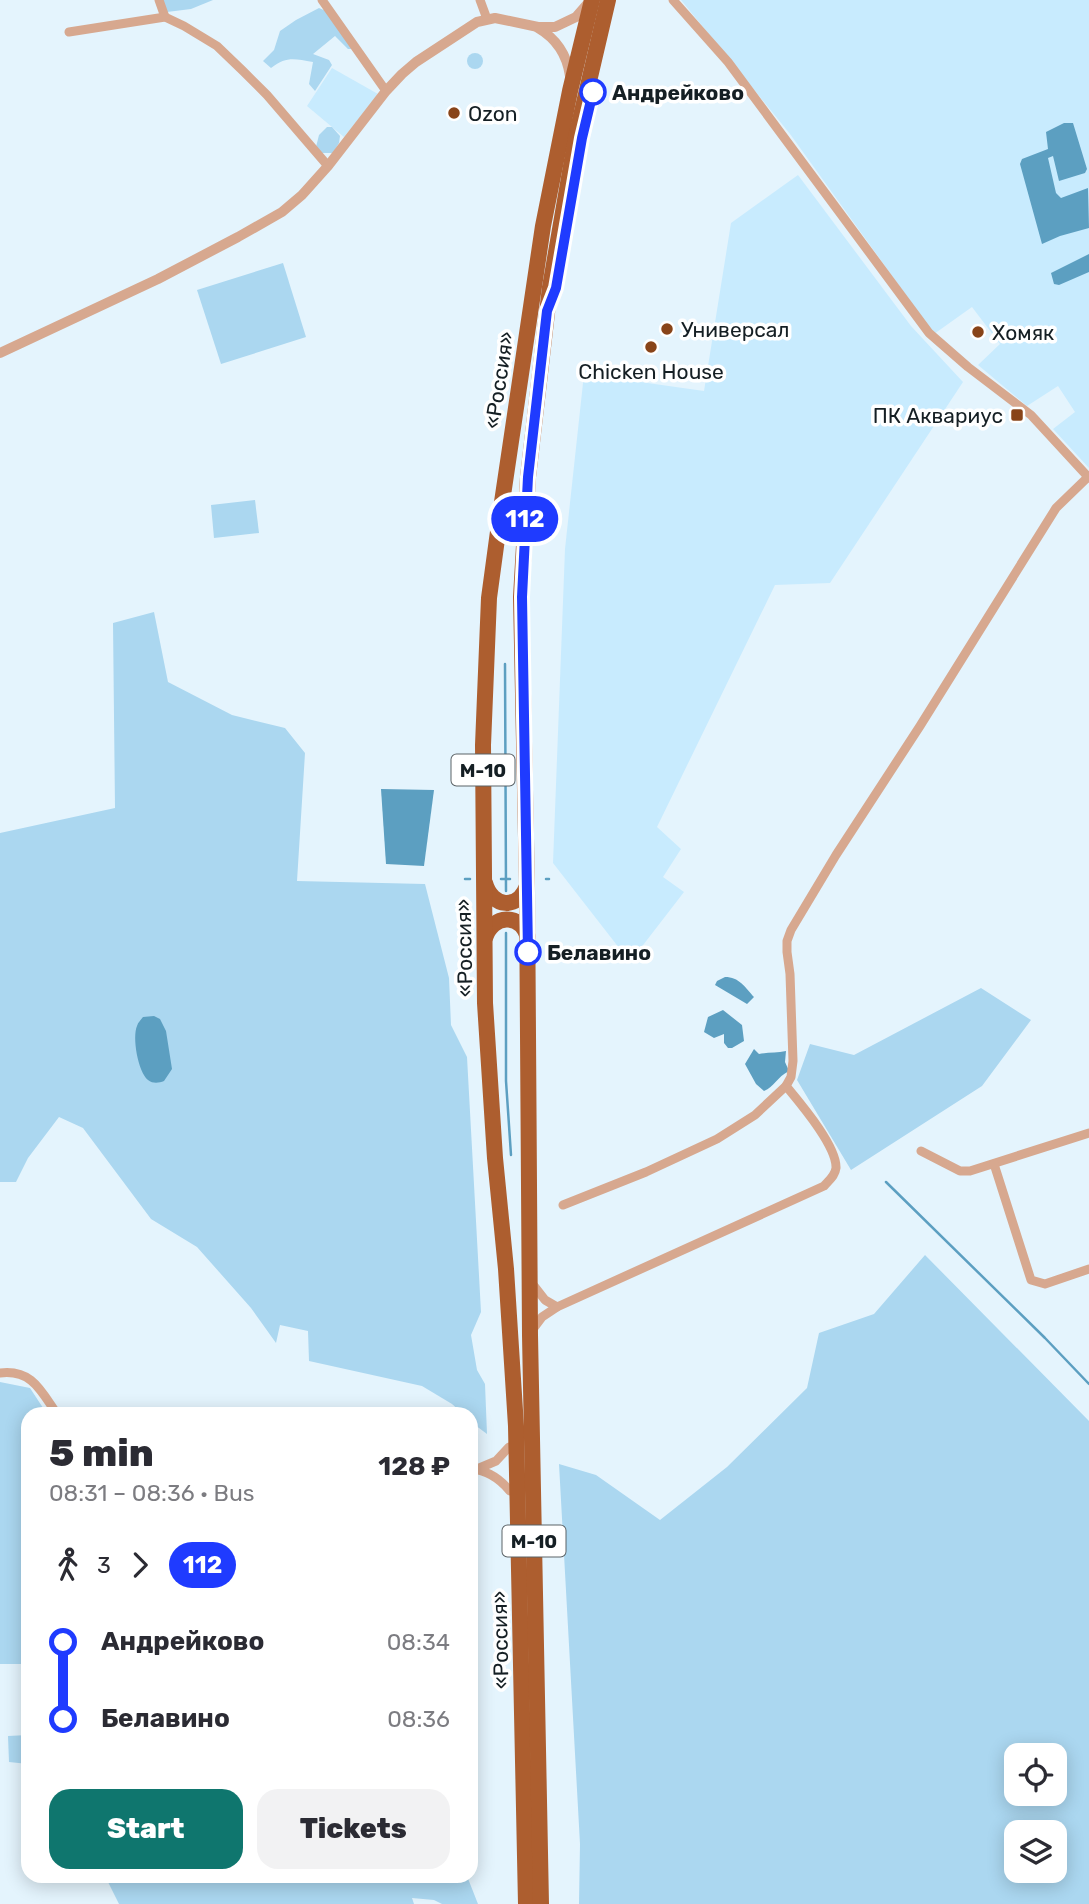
<!DOCTYPE html>
<html lang="en">
<head>
<meta charset="utf-8">
<style>
  body { margin:0; font-family:Rubik,sans-serif; background:#f2f2f3; color:#2b2b33; height:100vh; display:flex; flex-direction:column; font-size:26px; white-space:nowrap }
  * { box-sizing:border-box; margin:0 }
  p { font-size:23px; color:#7c7c81 }
  .icon { flex:none; width:38px; height:38px; fill:none; stroke:currentColor; stroke-width:2; stroke-linecap:round; stroke-linejoin:round }
  .map { position:relative; flex:1; overflow:hidden }
  .panel { position:absolute; left:21px; top:1407px; width:457px; height:476px; display:flex; flex-direction:column; background:#fff; border-radius:21px; box-shadow:0 4px 18px #0003 }
  .panel>* { flex:none }
  .badge { padding:0 14px; border-radius:23px; font-size:24px; line-height:46px }
  .tools { position:absolute; left:1004px; top:1743px; display:grid; gap:14px }
  .tools a { display:grid; place-items:center; width:63px; height:63px; border-radius:14px; background:#fff; box-shadow:0 4px 18px #0003; font-size:35px }
  .map>.badge { position:absolute; translate:-50% -50%; box-shadow:0 0 0 4px #fff }
  .legs { display:flex; align-items:center; gap:10px; height:77px; padding:0 28px; font-size:23px }
  .legs p { margin-inline-start:auto }
  .summary { display:flex; align-items:center; justify-content:space-between; height:119px; padding:0 28px }
  h1 { font-size:38px; font-weight:800; line-height:52px }
  .button { display:flex; gap:14px; margin-top:auto; padding:14px 28px }
  .button a { flex:1; height:80px; border-radius:21px; background:#0f766e; color:#fff; font-size:28px; font-weight:800; line-height:80px; text-align:center }
  .button a+a { background:#f2f2f3; color:#2b2b33 }
  ul { padding:0 28px; list-style:none }
  li { display:flex; align-items:center; gap:24px; height:77px; font-size:26px }
  li i { display:grid; place-items:center; width:10px; height:100%; margin:0 9px; background:currentColor }
  li i::after { content:''; width:18px; height:18px; margin:-9px; border:5px solid; border-radius:50%; background:#fff }
  li p { margin-inline-start:auto }
  li:first-child i { background:linear-gradient(#0000 50%,currentColor 0) }
  li:last-child i { background:linear-gradient(currentColor 50%,#0000 0) }
  .map>svg:first-child { display:block }
  .built { fill:#c8ebfe }
  .green { fill:#abd7f0; fill-rule:evenodd }
  .water { fill:#5c9fc1 }
  .lines { fill:none; stroke-linecap:round; stroke-linejoin:round }
  .stream { stroke:#5c9fc1; stroke-width:2.5 }
  .minor { stroke:#d7a88f; stroke-width:9 }
  .tertiary { stroke:#d7a88f; stroke-width:10 }
  .trunk { stroke:#ad5e2f; stroke-width:16 }
  .line-1-casing { stroke:#fff; stroke-width:16 }
  .line-1 { stroke:#1f3bff; stroke-width:10 }
  .stop-1-dot { fill:#fff; stroke:#1f3bff; stroke-width:3.5 }
  .poi-dot { fill:#884419; stroke:#fff; stroke-width:2.5 }
  .labels { text-anchor:middle; dominant-baseline:central; stroke-width:7; stroke-linejoin:round; paint-order:stroke }
  .shield { fill:#fff; stroke:#5b6266; stroke-width:2 }
  .shield-label { font-size:19px; font-weight:bold; fill:#151f24 }
  .stop-label { font-size:21px; font-weight:bold; fill:#151f24; stroke:#fff; text-anchor:start }
  .poi-label { font-size:21px; fill:#151f24; stroke:#fff; text-anchor:start }
  .street-label { font-size:21px; fill:#151f24; stroke:#fff }
</style>
</head>
<body>
<div class="map">
<svg width="1089" height="1904" viewBox="0 0 1089 1904">
  <rect width="100%" height="100%" fill="#e4f4fd"/>
  <g class="built">
    <path d="M681,0H1089V468L1053,429L1075,412L1058,386L1027,406L978,365L1000,344L972,307L934,334L790,134Z"/>
    <path d="M332,68L378,94L344,137L307,106Z"/>
    <path d="M798,175L911,326L963,382L830,583L775,585L657,827L681,849L663,877L684,892L630,962L553,863L565,549L584,374L704,391L731,223Z"/>
  </g>
  <g class="green">
    <path d="M163,0H213L191,9L167,12Z"/>
    <path d="M319,8L326,11L352,49H348L335,36L313,54L329,60L332,65L315,91L309,84L313,62C294,59 287,56 271,68L263,61L274,50L280,31L296,20Z"/>
    <circle cx="475" cy="61" r="8"/>
    <path d="M327,127H332L340,136L339,143L333,153H321L316,147L319,135Z"/>
    <path d="M283,263L306,337L221,364L197,290Z"/>
    <path d="M255,500L259,533L214,538L211,505Z"/>
    <path d="M154,612L168,682L232,715L285,728L305,753L297,881L425,884L449,978L451,1025L467,1057L481,1312L471,1335L477,1370L485,1384L487,1434L471,1422V1414H463L452,1404L422,1386L309,1361L308,1331L280,1325L276,1343L251,1308L197,1247L151,1219L83,1128L59,1117L28,1158L16,1182H0V833L115,808L113,623Z"/>
    <path d="M981,988L1031,1020L982,1086L851,1170L797,1080L810,1044L854,1055Z"/>
    <path d="M925,1255L1089,1421V1904H579L580,1844L559,1464L596,1475L660,1520L727,1467L807,1388L819,1333L874,1314ZM1017,1755H1055V1794H1017ZM1017,1832H1055V1871H1017Z"/>
    <path d="M0,1382L30,1388L47,1414H28V1664H0Z"/>
    <path d="M28,1735V1764L9,1762L8,1736Z"/>
    <path d="M105,1876H467L478,1904H442L434,1900L412,1898L414,1904H119Z"/>
  </g>
  <g class="water">
    <path d="M1064,123H1073L1087,169L1085,173L1059,181L1053,156L1048,158L1056,193L1061,198L1088,188L1089,228L1060,236L1042,244L1020,164L1022,159L1048,149L1046,132Z"/>
    <path d="M1089,254V272L1059,285L1054,284L1051,273Z"/>
    <path d="M381,789L434,790L424,866L386,864Z"/>
    <path d="M725,977C739,977 745,987 754,997L747,1004L715,985L717,981Z"/>
    <path d="M723,1010L742,1025L744,1041L732,1048H728L724,1043V1034L714,1038L704,1032L708,1017Z"/>
    <path d="M154,1016L160,1019L166,1031L172,1069L164,1081C159,1083 153,1084 148,1080C138,1072 132,1037 137,1026C138,1022 141,1020 143,1017Z"/>
    <path d="M754,1049L759,1054C769,1052 777,1053 786,1051L785,1062L789,1071C777,1077 774,1087 764,1091L756,1084L745,1064Z"/>
  </g>
  <g class="lines">
    <g class="stream">
      <path d="M505,664L506,891"/>
      <path d="M465,879H470"/>
      <path d="M501,879H510"/>
      <path d="M546,879H549"/>
      <path d="M506,933V1081L511,1155"/>
      <path d="M886,1182L1045,1338L1089,1384"/>
    </g>
    <g class="minor">
      <path d="M159,0L165,17"/>
      <path d="M322,0L386,91"/>
      <path d="M480,0L487,19"/>
      <path d="M673,0L728,62L929,333L968,367L1031,415L1089,478"/>
      <path d="M69,32L165,17L184,26L217,46L243,71L267,95L328,166"/>
      <path d="M921,1151L960,1171H970L1089,1133"/>
      <path d="M994,1164L1031,1280L1045,1284L1089,1269"/>
      <path d="M563,1205L646,1172L717,1139L755,1115L786,1086L791,1077L793,1061L790,974L787,952V941L791,930L836,855L920,726L1056,508L1088,477"/>
      <path d="M531,1282L545,1300L557,1307"/>
      <path d="M533,1329L542,1317L557,1307L824,1186C829,1180 835,1176 836,1168C837,1146 800,1103 786,1086"/>
      <path d="M0,1373C32,1369 41,1391 57,1414"/>
      <path d="M471,1469C487,1470 500,1479 510,1491"/>
      <path d="M477,1469L496,1461L509,1447"/>
    </g>
    <g class="tertiary">
      <path d="M538,28C557,39 567,55 570,76"/>
      <path d="M0,353L158,279L238,237L282,212L302,195L328,166L386,91L402,74L416,62L477,22L495,18L538,27H555L576,17L589,2"/>
    </g>
    <g class="trunk">
      <path d="M485,883C492,908 518,910 527,886"/>
      <path d="M485,938C493,914 520,913 528,937"/>
      <path d="M526,1904L516,1426L506,1269L495,1158L485,1003L483,745L489,598L502,502L543,226L570,91L592,0"/>
      <path d="M541,1904L530,1335L527,886L521,597L528,477L550,287L576,137L608,0"/>
    </g>
  </g>
  <g class="lines">
    <defs>
      <path id="line-1" d="M528,952L522,597L528,477L547,311L556,288L582,138L593,92"/>
    </defs>
    <use href="#line-1" class="line-1-casing"/>
    <use href="#line-1" class="line-1"/>
  </g>
  <g class="stop-1-dot">
    <circle cx="593" cy="92" r="12"/>
    <circle cx="528" cy="952" r="12"/>
  </g>
  <g class="poi-dot">
    <circle cx="454" cy="113" r="7"/>
    <circle cx="667" cy="329" r="7"/>
    <circle cx="978" cy="332" r="7"/>
    <circle cx="651" cy="347" r="7"/>
    <rect x="1010" y="408" width="14" height="14" rx="3.5"/>
  </g>
  <g class="labels">
    <g class="shield">
      <rect x="451.5" y="754.5" width="63" height="31" rx="5"/>
      <rect x="502.5" y="1525.5" width="63" height="31" rx="5"/>
    </g>
    <g class="shield-label">
      <text x="483" y="770">М-10</text>
      <text x="534" y="1541">М-10</text>
    </g>
    <g class="stop-label">
      <text x="612" y="92">Андрейково</text>
      <text x="547" y="952">Белавино</text>
    </g>
    <g class="poi-label">
      <text x="468" y="113">Ozon</text>
      <text x="681" y="329">Универсал</text>
      <text x="992" y="332">Хомяк</text>
      <text x="651" y="371" text-anchor="middle">Chicken House</text>
      <text x="1003" y="415" text-anchor="end">ПК Аквариус</text>
    </g>
    <g class="street-label">
      <text transform="translate(499 380) rotate(-81)">«Россия»</text>
      <text transform="translate(464 948) rotate(-91)">«Россия»</text>
      <text transform="translate(500 1640) rotate(-91)">«Россия»</text>
    </g>
  </g>
</svg>
<div class="tools">
<a><svg class="icon" aria-label="locate" viewBox="0 0 24 24"><circle cx="12" cy="12" r="6"/><path d="M12 2v4M12 18v4M2 12h4M18 12h4"/></svg></a>
<a><svg class="icon" aria-label="layers" viewBox="0 0 24 24"><path d="M12 4l9 5-9 5-9-5zM3 14l9 5 9-5"/></svg></a>
</div>
<b class="badge" style="left:525px;top:519px;background:#1f3bff;color:#fff">112</b>
<section class="panel">
<div class="summary"><div><h1>5 min</h1><p>08:31 – 08:36 · Bus</p></div><b>128 ₽</b></div>
<div class="legs"><svg class="icon" aria-label="walk" viewBox="0 0 24 24"><circle cx="13" cy="4" r="2"/><path d="M13 8l-2 6 4 7M11 14l-3 7M7 12l3-4h3l4 4"/></svg>3<svg class="icon" aria-label="forward" viewBox="0 0 24 24"><path d="M9 5l7 7-7 7"/></svg><b class="badge" style="background:#1f3bff;color:#fff">112</b></div>
<ul>
<li><i style="color:#1f3bff"></i><b>Андрейково</b><p>08:34</p></li>
<li><i style="color:#1f3bff"></i><b>Белавино</b><p>08:36</p></li>
</ul>
<div class="button"><a>Start</a><a>Tickets</a></div>
</section>
</div>
</body>
</html>
